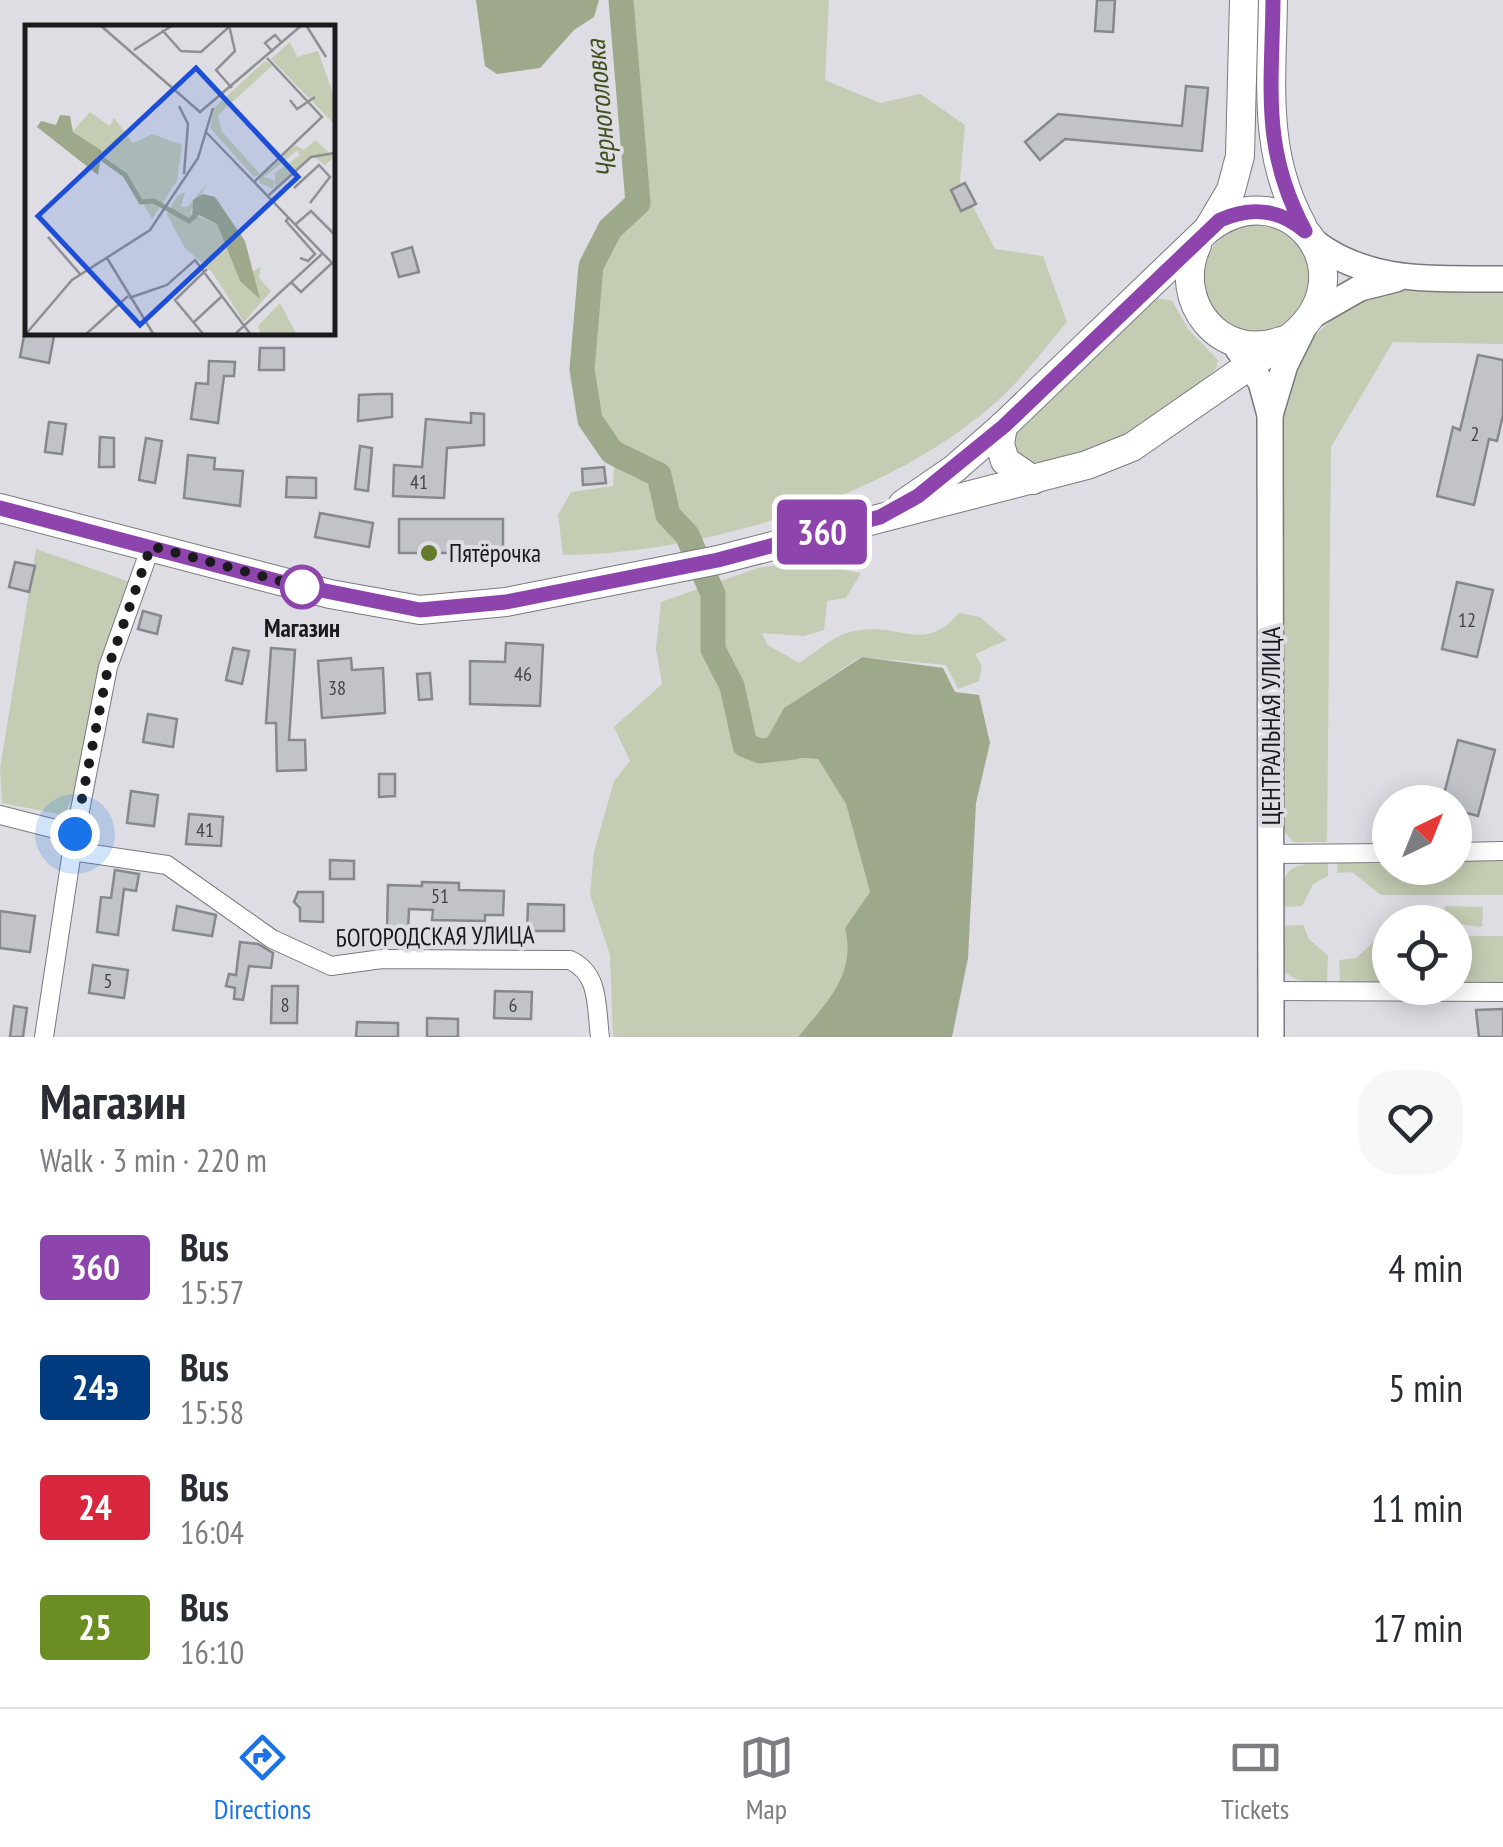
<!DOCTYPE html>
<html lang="en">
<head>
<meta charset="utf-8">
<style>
  body { margin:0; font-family:"PT Sans Narrow",sans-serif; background:#f7f7f7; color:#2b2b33; height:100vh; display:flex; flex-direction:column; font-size:38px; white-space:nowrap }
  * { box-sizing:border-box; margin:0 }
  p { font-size:32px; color:#7c7c81 }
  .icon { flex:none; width:55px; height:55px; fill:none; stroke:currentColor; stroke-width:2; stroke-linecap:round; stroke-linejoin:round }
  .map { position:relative; height:1037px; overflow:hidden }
  .drawer { display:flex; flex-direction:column; background:#fff; flex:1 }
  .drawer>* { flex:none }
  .badge { padding:0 20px; border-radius:8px; font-size:35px; line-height:65px }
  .needle { width:65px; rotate:43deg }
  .tools { position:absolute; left:1372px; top:785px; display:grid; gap:20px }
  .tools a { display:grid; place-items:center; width:100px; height:100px; border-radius:50%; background:#fff; box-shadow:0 5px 25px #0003; font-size:50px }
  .you { position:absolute; width:50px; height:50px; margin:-25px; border:8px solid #fff; border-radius:50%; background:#1a73e8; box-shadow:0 0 0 15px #1a73e833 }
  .map>.badge { position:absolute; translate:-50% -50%; box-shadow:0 0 0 5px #fff }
  .round { display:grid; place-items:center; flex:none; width:105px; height:105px; border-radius:40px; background:#f7f7f7 }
  .head { display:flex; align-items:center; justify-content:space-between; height:170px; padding:0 40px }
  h1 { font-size:48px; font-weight:600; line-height:75px }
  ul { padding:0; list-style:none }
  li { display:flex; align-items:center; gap:30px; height:120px; padding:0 40px }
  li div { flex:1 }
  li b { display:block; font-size:38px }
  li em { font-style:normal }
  li .badge { min-width:110px; font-weight:700; text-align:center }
  .menu { display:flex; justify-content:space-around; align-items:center; height:140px; border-top:2px solid #e1e1e2; background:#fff; font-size:28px; color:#7c7c81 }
  .menu a { display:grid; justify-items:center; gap:5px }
  .menu .selected { color:#1a73e8 }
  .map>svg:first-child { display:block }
  .green { fill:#c4ccb3 }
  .water { fill:#9ea88b }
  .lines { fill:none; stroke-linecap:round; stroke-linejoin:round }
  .river { stroke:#9ea88b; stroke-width:25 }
  .building { fill:#c2c2c9; stroke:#87878d; stroke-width:2.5 }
  .street-casing { stroke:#79797f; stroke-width:20 }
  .secondary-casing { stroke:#79797f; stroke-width:28 }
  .primary-casing { stroke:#79797f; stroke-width:30 }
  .street { stroke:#fff; stroke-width:18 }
  .secondary { stroke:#fff; stroke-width:25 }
  .primary { stroke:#fff; stroke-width:28 }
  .line-casing { stroke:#fff; stroke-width:22 }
  .line { stroke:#8e44ad; stroke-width:15 }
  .walk { stroke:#1b1b1d; stroke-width:10; stroke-dasharray:0 18 }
  .poi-dot { fill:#667b2b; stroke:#dedde4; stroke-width:4 }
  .stop-dot { fill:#fff; stroke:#8e44ad; stroke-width:5 }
  .labels { text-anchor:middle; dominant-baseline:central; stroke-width:8; stroke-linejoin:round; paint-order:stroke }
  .number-label { font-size:20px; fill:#454548 }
  .poi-label { font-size:25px; fill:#1b1b1d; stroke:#dedde4; text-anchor:start }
  .stop-label { font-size:25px; font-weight:bold; fill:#1b1b1d; stroke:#dedde4 }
  .street-label { font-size:25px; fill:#1b1b1d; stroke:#dedde4 }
  .water-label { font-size:28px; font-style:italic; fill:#424f1f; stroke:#dedde4 }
  .inset-river { fill:none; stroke:#9ea88b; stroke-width:5 }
  .inset-road { fill:none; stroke:#908f94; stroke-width:2.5 }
  .view { fill:#1d4ed8; fill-opacity:0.15; stroke:#1d4ed8; stroke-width:5 }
  .inset-edge { fill:none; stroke:#1b1b1d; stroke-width:5 }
</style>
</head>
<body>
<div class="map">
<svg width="1503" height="1037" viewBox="0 0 1503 1037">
  <rect width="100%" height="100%" fill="#dedde4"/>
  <g class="green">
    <path d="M632,0H829L825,80L880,103L920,94L965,125L960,181L995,249L1043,256L1067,322C1044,349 1022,379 996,402C891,497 702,554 563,555L558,515L571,492L613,486L614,467L600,451L592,371L594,338L606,252L650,201Z"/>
    <circle cx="1257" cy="278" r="54"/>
    <path d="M1381,290L1503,291V344L1393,342L1331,447L1327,842H1293L1281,827V415C1292,347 1323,319 1381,290Z"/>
    <path d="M1156,298L1172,301L1188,329L1218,360L1216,369L1131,437L1066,463L1019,466L1009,433Z"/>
    <path d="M36,549L133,583L117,612L74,794L64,815L2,803L0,768Z"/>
    <path d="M799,562L861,573L846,598L827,601L824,630L804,636L762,633L768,645L799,663C814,654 831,638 847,633C899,618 921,657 959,613L980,617L1007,640L975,654L982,666L979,681L958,689L946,665L860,657L784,708L764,763L788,757L818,759L846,804L870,892L845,928C856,975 827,1002 798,1037H613L610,955L590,895L594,852L614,781L630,761L614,727L662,684L656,649L661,602L758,568Z"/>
    <path d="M1455,860H1503V895H1381L1352,872L1337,873L1338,862L1455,868Z"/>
    <path d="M1328,863V876L1313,884L1302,906L1282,907C1282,866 1289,864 1328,863Z"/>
    <path d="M1445,906L1483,907L1482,927L1444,922Z"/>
    <path d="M1303,925L1309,939L1328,956L1327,983L1298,980L1285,973L1281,926Z"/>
    <path d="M1380,936H1390V984H1340L1339,960L1356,958Z"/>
    <rect x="1455" y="936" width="48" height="48"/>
  </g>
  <g class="water">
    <path d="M476,0H599L594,17L574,30L540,68L497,74L485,66Z"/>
    <path d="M862,657L943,668L955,692L979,695L990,743L976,803L968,958L952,1037H798C827,1002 856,975 845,928L870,892L846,804L818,759L788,757L764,763L760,751L784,708Z"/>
  </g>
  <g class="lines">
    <path class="river" d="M621,0L638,203L610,229L591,266L582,369L590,420L612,452L659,475L668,515L687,535L713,594V649L732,686L745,745L760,751L794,747"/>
  </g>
  <g class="building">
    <path d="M1097,0H1115L1113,32L1095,31Z"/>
    <path d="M1186,86L1208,88L1202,151L1065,139L1040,160L1025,142L1058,114L1182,126Z"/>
    <path d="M965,183L976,204L961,211L951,190Z"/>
    <path d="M412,247L419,272L399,277L392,253Z"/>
    <path d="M25,331L54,336L49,363L20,357Z"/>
    <path d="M260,348H284V370H259Z"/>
    <path d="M1478,355L1503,360V415L1497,441L1489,439L1474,505L1437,496L1453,427L1460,430Z"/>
    <path d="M209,361L235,362L234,376H224L218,423L191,419L196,383L208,384Z"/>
    <path d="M379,394H392V417L358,421L359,395Z"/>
    <path d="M471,413L484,414V445L447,448L444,498L393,496L394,465L422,467L426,419L471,423Z"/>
    <path d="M49,422L66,424L62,454L45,452Z"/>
    <path d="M100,437L114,438V467H99Z"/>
    <path d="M146,438L162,441L155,483L139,480Z"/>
    <path d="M360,446L372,448L368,491L355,489Z"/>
    <path d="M188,455L215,458L214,469L243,471L240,506L184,498Z"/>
    <path d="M604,467L606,483L583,485L582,469Z"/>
    <path d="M287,477L316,478V498L286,497Z"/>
    <path d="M320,513L373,523L369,547L315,537Z"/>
    <rect x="399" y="519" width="104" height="34"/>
    <path d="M15,562L35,566L29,592L9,587Z"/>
    <path d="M1457,582L1493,590L1477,657L1442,649Z"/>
    <path d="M143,611L161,616L157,634L138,629Z"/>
    <path d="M506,643L543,645L540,706L470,704V661L505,662Z"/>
    <path d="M233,648L249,651L242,684L226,680Z"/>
    <path d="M271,648L295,650L289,740H305L306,770L277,771L276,723H266Z"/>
    <path d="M351,658L352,670L383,668L385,713L322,718L318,661Z"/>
    <path d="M430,673L432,699L419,700L417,674Z"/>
    <path d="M148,714L177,719L173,747L143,742Z"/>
    <path d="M1458,740L1495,750L1478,816L1455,810V802H1442Z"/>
    <path d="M379,774H395V796L379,797Z"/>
    <path d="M131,791L158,795L154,826L127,823Z"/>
    <path d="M189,814L223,817L221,846L186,844Z"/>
    <path d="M330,860L354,861V879H330Z"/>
    <path d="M115,870L139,874L136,891L124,889L118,935L97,932L101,897L111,898Z"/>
    <path d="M422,882L459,883V890L504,891L503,915H485V921L432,920L433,910L409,909L408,930H387L388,885L422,886Z"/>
    <path d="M298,892H323V922L300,921V908L294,902Z"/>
    <path d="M528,904L564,905V931H527Z"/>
    <path d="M177,906L216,915L212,936L173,930Z"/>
    <path d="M0,911L35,916L30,952L0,948Z"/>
    <path d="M240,942L258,944L273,953L271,968L249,966L243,1000L234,999L235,988L226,986L229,974L236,975Z"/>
    <path d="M93,965L128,970L124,998L89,993Z"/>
    <path d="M272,986H298L297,1023H271Z"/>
    <path d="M495,991L532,992L531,1019L494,1018Z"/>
    <path d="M14,1006L27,1008L23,1037H10Z"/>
    <path d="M1503,1009V1037H1479L1476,1010Z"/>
    <path d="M427,1018L458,1019V1037H427Z"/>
    <path d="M357,1022L398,1023V1037H356Z"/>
  </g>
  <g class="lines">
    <defs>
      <g id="street">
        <path d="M0,815L75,834"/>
        <path d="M72,851L167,865L272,939L331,966L382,959L570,960C600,974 596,1006 600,1037"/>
        <path d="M1455,852L1503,851"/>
        <path d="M1272,854L1390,853"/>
        <path d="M1272,991L1503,992"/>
        <path d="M44,1037L72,851L108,667L151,546"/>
      </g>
      <g id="secondary">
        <path d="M1313,241C1369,285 1436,278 1503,279"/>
        <path d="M1313,315L1360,288L1396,279"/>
        <path d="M1238,349L1261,382L1270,415L1271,1037"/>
        <path d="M1270,415L1285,365L1304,327"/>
      </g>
      <g id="primary">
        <path d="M1273,0C1272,81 1262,152 1302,225"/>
        <path d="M1197,245C1171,301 1220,363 1281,341"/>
        <path d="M1003,426L1000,444L1005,461L1033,480"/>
        <path d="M903,504L954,469L1003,426L1208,229L1231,190L1240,156L1244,0"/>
        <path d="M0,508L330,594L420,610L506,602L718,560L1087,465L1132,447L1292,336C1370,272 1286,168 1208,229"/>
      </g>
    </defs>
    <use href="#street" class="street-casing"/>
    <use href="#secondary" class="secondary-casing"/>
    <use href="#primary" class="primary-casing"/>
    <use href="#street" class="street"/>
    <use href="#secondary" class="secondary"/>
    <use href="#primary" class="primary"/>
  </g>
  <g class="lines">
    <defs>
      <path id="line" d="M0,508L281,582L420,610L506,602L718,560L880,517L918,496L1004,426L1220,220C1252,206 1279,209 1305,231C1261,149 1272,89 1273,0"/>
    </defs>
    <use href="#line" class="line-casing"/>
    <use href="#line" class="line"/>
    <path class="walk" d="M75,834L108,668L151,546L306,588L302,587"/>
  </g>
  <circle class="poi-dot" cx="429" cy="553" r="10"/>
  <circle class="stop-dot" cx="302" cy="587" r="20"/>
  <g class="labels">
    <g class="number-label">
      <text x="1475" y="434">2</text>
      <text x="419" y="482">41</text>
      <text x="1467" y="620">12</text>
      <text x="523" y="674">46</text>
      <text x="337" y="688">38</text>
      <text x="205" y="830">41</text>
      <text x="440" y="896">51</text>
      <text x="108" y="981">5</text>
      <text x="285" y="1005">8</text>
      <text x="513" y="1005">6</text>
    </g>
    <g class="poi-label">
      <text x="449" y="553">Пятёрочка</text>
    </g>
    <g class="stop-label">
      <text x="302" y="628">Магазин</text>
    </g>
    <g class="street-label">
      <text transform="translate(1271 726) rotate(-90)">ЦЕНТРАЛЬНАЯ УЛИЦА</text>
      <text transform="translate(435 936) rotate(-1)">БОГОРОДСКАЯ УЛИЦА</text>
    </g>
    <g class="water-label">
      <text transform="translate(600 109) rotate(-95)">Черноголовка</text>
    </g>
  </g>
  <g transform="translate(25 25)">
    <rect width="310" height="310" fill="#dedde4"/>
    <path d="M265,17L272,32L293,26L310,74V100L246,34ZM240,36L248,40L193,90L197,107L235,149L229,152L185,103L189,83ZM65,87L85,101L89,93L108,118L127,109L157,120L152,156L127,194L101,148L47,107ZM290,115L309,132L300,140L287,130L250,163V148L275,130L272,126L239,152L249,155V164L234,158V154L270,120L279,125ZM182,159L165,188L192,199L215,256L230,259L226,247L236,242L234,253L246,266L219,297L187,247L159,222L142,189L152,171L160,167L156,182H162ZM255,278L272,310H236L233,301Z" fill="#c4ccb3"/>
    <path d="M35,90L45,91L48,107L77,126L73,150L12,102L16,96L31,100ZM178,169L190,172L220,216L235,274L215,256L192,199L174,190L167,195L168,175Z" fill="#9ea88b"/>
    <path class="inset-river" d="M69,128L100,150L116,177L129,176L164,196L171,190"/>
    <path class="inset-road" d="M75,0L175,87L277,0M204,0L210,26L191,45L207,63M281,0L301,32M137,5L156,26L176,27L205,1M109,25L148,0M248,27L240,18L250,10L257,18M265,75L272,84L290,72M154,81L163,99L159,149M180,106L310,241M230,156L297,92L242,33M269,163L294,140L305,152L285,178M244,170L286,132L310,128M264,192L261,196L290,229L283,236L275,233M271,199L286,186L310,210M23,212L55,249M82,233L129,310M267,258L276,267L307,238M104,273L142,260L170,235L226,310M169,297L196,272M0,310L47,255L125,205L173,133L188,83M60,310L103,271M179,310L150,275L182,244M209,310L298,228"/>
    <path class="view" d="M171,43L273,152L115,300L13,191Z"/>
    <rect width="310" height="310" class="inset-edge"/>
  </g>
</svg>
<div class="tools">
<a><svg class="needle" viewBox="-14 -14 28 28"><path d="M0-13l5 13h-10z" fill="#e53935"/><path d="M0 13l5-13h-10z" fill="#7c7c81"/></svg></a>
<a><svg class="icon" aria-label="locate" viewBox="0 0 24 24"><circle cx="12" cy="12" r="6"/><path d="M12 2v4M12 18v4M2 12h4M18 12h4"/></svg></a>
</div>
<div class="you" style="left:75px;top:834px"></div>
<b class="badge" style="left:822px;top:532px;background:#8e44ad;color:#fff">360</b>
</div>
<section class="drawer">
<div class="head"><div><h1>Магазин</h1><p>Walk · 3 min · 220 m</p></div><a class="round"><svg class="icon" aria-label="heart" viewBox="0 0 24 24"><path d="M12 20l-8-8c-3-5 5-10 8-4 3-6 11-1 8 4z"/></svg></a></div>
<ul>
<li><span class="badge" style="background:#8e44ad;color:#fff">360</span><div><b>Bus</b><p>15:57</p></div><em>4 min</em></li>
<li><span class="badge" style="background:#003b80;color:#fff">24э</span><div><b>Bus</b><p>15:58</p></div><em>5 min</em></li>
<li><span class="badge" style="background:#d7263d;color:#fff">24</span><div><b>Bus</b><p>16:04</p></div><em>11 min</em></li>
<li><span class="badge" style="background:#6b8e23;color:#fff">25</span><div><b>Bus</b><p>16:10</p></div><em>17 min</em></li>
</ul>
</section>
<nav class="menu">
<a class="selected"><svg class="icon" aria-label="directions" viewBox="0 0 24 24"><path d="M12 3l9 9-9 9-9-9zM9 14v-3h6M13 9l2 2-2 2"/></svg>Directions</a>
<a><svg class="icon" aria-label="map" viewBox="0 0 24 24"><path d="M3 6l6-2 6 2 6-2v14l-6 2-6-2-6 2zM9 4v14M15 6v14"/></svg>Map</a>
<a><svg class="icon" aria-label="tickets" viewBox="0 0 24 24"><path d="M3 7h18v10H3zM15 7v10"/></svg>Tickets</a>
</nav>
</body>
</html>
